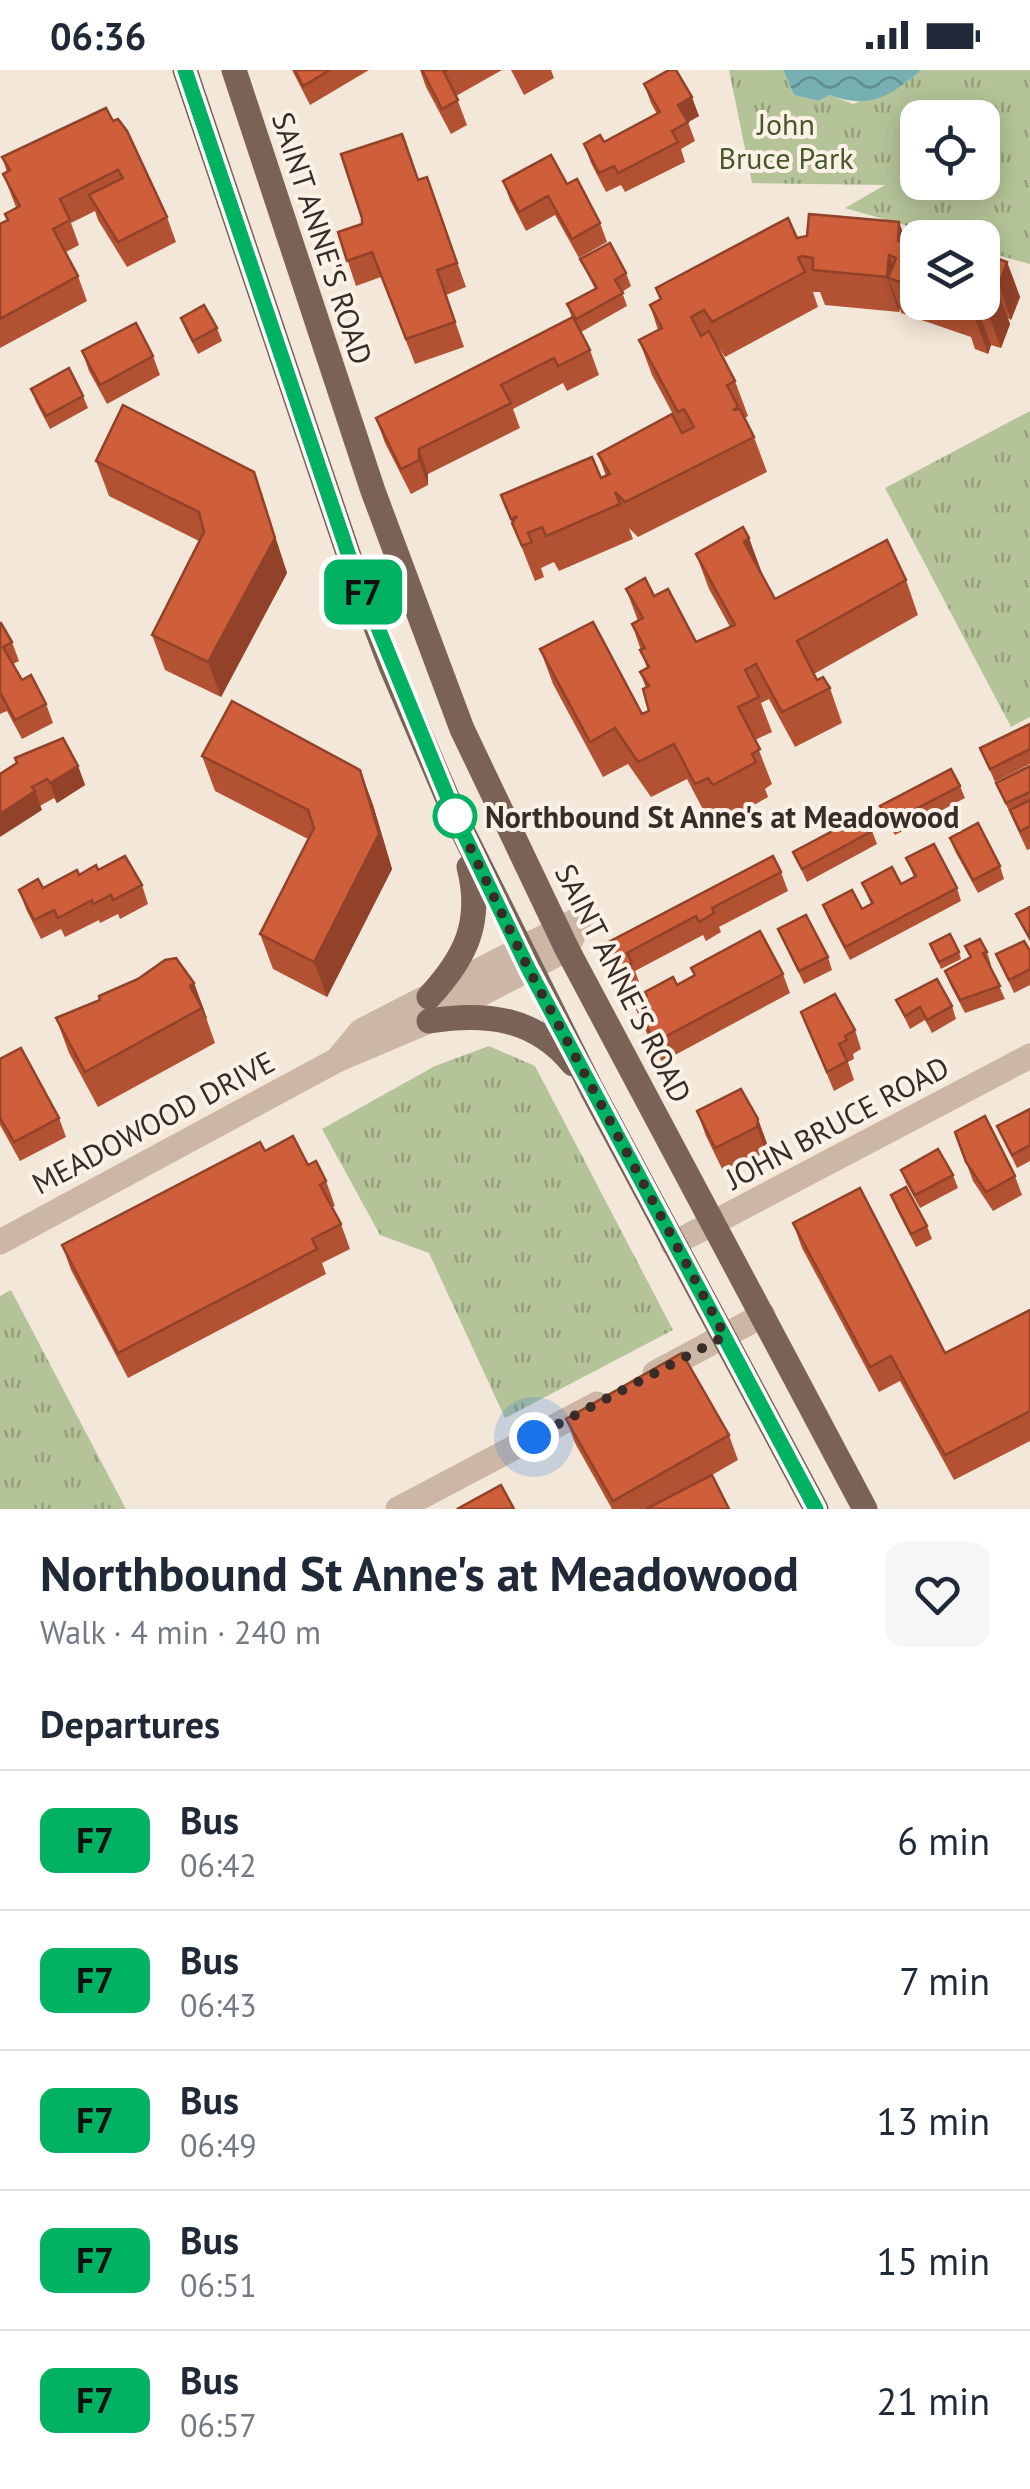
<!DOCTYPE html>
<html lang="en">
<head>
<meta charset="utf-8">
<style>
  body { margin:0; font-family:"PT Sans",sans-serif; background:#f6f6f7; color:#1f2937; height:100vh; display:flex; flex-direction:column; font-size:38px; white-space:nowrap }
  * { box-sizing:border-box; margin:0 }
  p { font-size:32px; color:#747a83 }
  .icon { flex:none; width:55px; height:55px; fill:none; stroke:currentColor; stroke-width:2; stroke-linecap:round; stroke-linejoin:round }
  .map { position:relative; height:1439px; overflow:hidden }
  .panel { display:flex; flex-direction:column; background:#fff; flex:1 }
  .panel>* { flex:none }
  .badge { padding:0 20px; border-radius:15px; font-size:35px; line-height:65px }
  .tools { position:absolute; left:900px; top:30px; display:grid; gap:20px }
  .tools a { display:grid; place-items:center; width:100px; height:100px; border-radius:20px; background:#fff; box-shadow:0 5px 25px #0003; font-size:50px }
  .you { position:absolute; width:50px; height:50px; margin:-25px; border:8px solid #fff; border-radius:50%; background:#1a73e8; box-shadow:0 0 0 15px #1a73e833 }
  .map>.badge { position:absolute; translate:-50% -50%; box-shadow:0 0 0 5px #fff }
  h2 { padding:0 40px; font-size:38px; line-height:90px }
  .round { display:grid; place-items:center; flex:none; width:105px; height:105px; border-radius:20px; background:#f6f6f7 }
  .overview { display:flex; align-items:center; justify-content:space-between; height:170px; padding:0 40px }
  h1 { font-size:48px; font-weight:700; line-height:75px }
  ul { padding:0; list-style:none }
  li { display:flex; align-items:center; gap:30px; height:140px; padding:0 40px; border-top:2px solid #e0e1e3 }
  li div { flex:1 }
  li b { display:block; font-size:38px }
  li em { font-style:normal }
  li .badge { min-width:110px; font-weight:700; text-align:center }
  .status { display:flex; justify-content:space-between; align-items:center; height:70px; padding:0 50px; background:#fff; direction:ltr }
  .status svg { height:28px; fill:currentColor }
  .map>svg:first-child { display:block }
  .park { fill:url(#park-tufts); fill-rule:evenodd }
  .water { fill:url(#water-waves) }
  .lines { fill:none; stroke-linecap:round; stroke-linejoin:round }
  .minor { stroke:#ccb7a4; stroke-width:25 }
  .major { stroke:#7b6256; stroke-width:25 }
  .wall { fill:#b25233 }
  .shaded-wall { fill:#914229 }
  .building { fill:#cf5f3b; stroke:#914229; stroke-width:2.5 }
  .line-casing { stroke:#fff; stroke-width:22 }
  .line { stroke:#00b262; stroke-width:15 }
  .walk { stroke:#372c27; stroke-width:10; stroke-dasharray:0 18 }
  .stop-dot { fill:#fff; stroke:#00b262; stroke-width:5 }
  .labels { text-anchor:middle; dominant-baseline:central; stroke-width:8; stroke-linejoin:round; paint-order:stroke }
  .park-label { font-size:30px; fill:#465828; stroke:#fbf1e6 }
  .street-label { font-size:30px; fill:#372c27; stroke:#fbf1e6 }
  .stop-label { font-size:30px; font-weight:bold; fill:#372c27; stroke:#fbf1e6; text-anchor:start }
</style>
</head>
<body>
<div class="status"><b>06:36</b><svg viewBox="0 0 49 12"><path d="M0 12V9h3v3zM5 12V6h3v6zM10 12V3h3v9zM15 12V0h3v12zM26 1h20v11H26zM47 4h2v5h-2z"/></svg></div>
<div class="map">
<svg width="1030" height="1439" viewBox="0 0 1030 1439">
  <defs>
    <pattern id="park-tufts" width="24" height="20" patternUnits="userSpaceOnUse" patternTransform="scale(2.5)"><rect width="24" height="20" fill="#b5c498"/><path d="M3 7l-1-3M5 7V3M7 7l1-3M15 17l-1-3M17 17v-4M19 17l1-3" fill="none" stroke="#949f7c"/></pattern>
    <pattern id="water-waves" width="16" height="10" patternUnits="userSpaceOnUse" patternTransform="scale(2.5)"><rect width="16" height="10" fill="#76b0b3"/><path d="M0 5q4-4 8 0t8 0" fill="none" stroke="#628f92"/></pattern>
  </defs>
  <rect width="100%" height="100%" fill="#f3e7d9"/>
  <g class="park">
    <path d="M729,0H783L794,25L818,31L830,25L853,34L904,14L921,0H1030V194L983,181L982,168L946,167L845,138L885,115L752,113ZM918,48H982V112H918Z"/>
    <path d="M1030,341V647L1011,657L885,418Z"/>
    <path d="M489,976L535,996L673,1260L505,1348L429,1183L380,1165L322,1059L435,996Z"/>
    <path d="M11,1220L126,1439H0V1226Z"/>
  </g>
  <path class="water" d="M783,0H921C891,26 869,40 830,25L818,31L794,25Z"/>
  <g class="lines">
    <g class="minor">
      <path d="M337,990L361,961L577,850"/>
      <path d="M0,1172L337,990L429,951L567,879L580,849"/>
      <path d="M673,1174L1030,986"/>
      <path d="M655,1303L763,1245"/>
      <path d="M398,1439L597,1334"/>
    </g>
    <g class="major">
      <path d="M185,0L351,492L391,596L456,748L592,1020L816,1439"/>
      <path d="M234,0L373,421L462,659L567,879L865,1439"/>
      <path d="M429,927C466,887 483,852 469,797"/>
      <path d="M429,951C485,942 535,947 573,994"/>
    </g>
  </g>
  <g class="wall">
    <path d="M292,0H369L310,35Z"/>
    <path d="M420,0H502L456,26L467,55L451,64L426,17Z"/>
    <path d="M511,0H551L554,8L524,25Z"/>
    <path d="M644,14L699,46L688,52L695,71L681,79L685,92L625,122L621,115L606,122L591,93L584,74L604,72L657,44L651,33Z"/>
    <path d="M106,38L167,147L176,172L127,197L98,150L95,141L71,153L79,175L66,182L78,206L87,231L0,278V154L7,150L16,137L3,104L7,102L2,87Z"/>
    <path d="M427,107L466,217L446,225L464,277L415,294L381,207L356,216L338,162L362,154L418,110Z"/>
    <path d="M503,111L567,114L600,153L607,172L579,188L555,145L526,161L510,130Z"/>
    <path d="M904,165L918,168V232H982V183L1007,192L1020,227L1011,250L1008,248L1010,254L1001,278L991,275L988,284L975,279L971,267L901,243L900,238L899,242L825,235L820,222H813L818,237L725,287L717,275L735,311L748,346L745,348L754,367L767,402L638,467L629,458L633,469L559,501L554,492L541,498L544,507L535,511L501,425L601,408L606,406L598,384L683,363L652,305L639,270L658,260L650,235L660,229L656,218L797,168Z"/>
    <path d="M580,189L626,203L631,216L622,222L627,236L581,262L590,280L599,305L567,321L563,313L513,339L520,358L428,404V415L411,424L385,373L376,348L572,248L567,234L595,219Z"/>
    <path d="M181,248L217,258L222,271L198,284L186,261Z"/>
    <path d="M82,281L153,286L160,305L107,334L89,301Z"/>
    <path d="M31,319L83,326L88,338L50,359L36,332Z"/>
    <path d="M96,391L254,402L287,503L221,627L165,600L152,565L199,471L109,426Z"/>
    <path d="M749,468L761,504L775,529L906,510L918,545L814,604L817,610L830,618L842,653L795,677L769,629L761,633L772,662L755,670L772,714L765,719L768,727L726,751L721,743L708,749L687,709L651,727L628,694L603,707L553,614L540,579L642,644L649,641L646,618L640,602L647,598L632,554L638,551L626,519L654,526L696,572L730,557L709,519L696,484Z"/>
    <path d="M0,553L12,572L19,591L13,594L22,610L46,634L53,653L22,669L7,641L0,644Z"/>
    <path d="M1030,654V694L995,712L980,678Z"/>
    <path d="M202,686L360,700L373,735L392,799L327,927L273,899L260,864L308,769L215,721Z"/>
    <path d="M78,696L85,715L57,733L54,728L40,736L42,740L0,704Z"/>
    <path d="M1030,696V779L1027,780L996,713Z"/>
    <path d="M960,716L965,728L895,765L885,749L880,736Z"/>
    <path d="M872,761L877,774L807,812L793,782Z"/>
    <path d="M950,768L1000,796L1004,809L978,823L955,781Z"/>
    <path d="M906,788L957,818L961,831L850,890L828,848L823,835L862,839L871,834L862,813L901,814L914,807Z"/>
    <path d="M98,800L142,815L148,834L120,849L118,844L100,853L99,850L65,867L61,859L41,869L26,839L19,820L43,818L79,805Z"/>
    <path d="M781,802L788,821L719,857L721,862L706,871L703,865L635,901L639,912L622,922L608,896L601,876Z"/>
    <path d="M778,859L828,887L832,900L804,914Z"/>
    <path d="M930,874L959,882L961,889L941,899Z"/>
    <path d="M965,876L987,882L991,895L990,896L1005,929L965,943L950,914L945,901L970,888Z"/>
    <path d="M1030,881V915L1014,923L996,884Z"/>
    <path d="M691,898L783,904L790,923L662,992L641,952L634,933L694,906Z"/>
    <path d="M194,913L215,973L98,1037L69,983L56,948Z"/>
    <path d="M896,930L952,936L956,949L932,963L925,950L910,959Z"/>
    <path d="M801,942L855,960L861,979L853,984L854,989L848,992L854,1010L834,1021Z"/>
    <path d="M0,989L59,1048L66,1067L20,1091L0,1055Z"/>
    <path d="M1030,1039V1091L1017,1098L997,1056Z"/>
    <path d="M697,1041L758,1049L767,1074L766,1082L724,1103L706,1066Z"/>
    <path d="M955,1062L1015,1106L1022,1125L993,1141L973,1111Z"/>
    <path d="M265,1081L308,1095L326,1111L335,1136L332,1137L341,1154L350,1179L322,1193L326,1204L128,1308L71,1200L62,1175Z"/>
    <path d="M901,1100L953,1105L958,1118L920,1138L906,1113Z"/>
    <path d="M891,1125L927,1156L932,1169L916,1177L896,1138Z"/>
    <path d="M793,1153L945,1283L1030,1240V1371L954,1410L900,1311L879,1322L802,1178Z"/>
    <path d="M566,1349L729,1365L738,1390L712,1405L729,1439H612L575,1373Z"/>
  </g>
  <g class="shaded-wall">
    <path d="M692,27L699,46L685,54L678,35Z"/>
    <path d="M899,152L912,187L898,171Z"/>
    <path d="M889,185L898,211L888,208L900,238L899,242L887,207Z"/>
    <path d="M1007,192L1020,227L1011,250L999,215Z"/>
    <path d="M992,212L996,223L997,219L1010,254L1001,278L988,243Z"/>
    <path d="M978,240L991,275L988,284L975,249Z"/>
    <path d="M419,379L428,404V415L419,390Z"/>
    <path d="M254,402L287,503L221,627L208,592Z"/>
    <path d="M749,468L762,503L756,507L744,472Z"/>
    <path d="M78,696L85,715L57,733L50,713Z"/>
    <path d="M360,700L373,735L392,799L327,927L314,892Z"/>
    <path d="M35,721L42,740L0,767V744Z"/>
    <path d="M194,913L207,948L206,949L190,916Z"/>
    <path d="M758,1049L767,1074L766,1082L757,1057Z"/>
  </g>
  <g class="building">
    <path d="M295,0H330L303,16Z"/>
    <path d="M422,0H448L444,2L458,30L442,39Z"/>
    <path d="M669,0H676L692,27L678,35L688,52L672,61L678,72L618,103L614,96L599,103L584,74L600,65L604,72L660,42L644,14Z"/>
    <path d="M106,38L113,51L118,49L127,61L167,147L118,172L89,125L123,108L118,100L60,129L70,150L53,159L78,206L0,249V154L8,150L5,144L20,136L3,104L10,100L2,87Z"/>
    <path d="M402,64L418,110L427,107L457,193L437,200L455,252L406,269L372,182L347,191L338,162L362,154V148L341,84Z"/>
    <path d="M551,85L567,114L577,109L600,153L572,169L548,126L519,142L503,111Z"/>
    <path d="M809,144L899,152L898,171H902L907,155L941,168H918V218L888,208L896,188L889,185L887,207L813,200V188L802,186L798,188L805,202L712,252L704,240L691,247L701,266L709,261L735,311L727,315L738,337L733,340L740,339L754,367L625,432L615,422L620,434L546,466L542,457L528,463L532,472L522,476L512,453L517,446L511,449L501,425L592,387L601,408L610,404L598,384L672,344L682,363L694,357L684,339L678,342L639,270L662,258L650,235L661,229L656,218L788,148L797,168L807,166Z"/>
    <path d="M610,173L626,203L615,210L623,223L576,249L567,234L597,218L580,189Z"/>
    <path d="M982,183L1007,192L999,215L992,212L990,217L997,219L988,243L978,240L975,249L963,244L966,235L959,232H982Z"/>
    <path d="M204,235L217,258L193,271L181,248Z"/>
    <path d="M573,247L590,280L558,296L554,288L501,315L511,333L419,379V390L401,399L376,348Z"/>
    <path d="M136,253L153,286L100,315L82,281Z"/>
    <path d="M69,298L83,326L46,346L31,319Z"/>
    <path d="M123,335L254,402L275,468L208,592L152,565L204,462L199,442L96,391Z"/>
    <path d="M743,457L749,468L744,472L775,529L887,470L906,510L797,571L817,610L823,607L830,618L782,642L756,594L745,600L759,627L738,637L760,679L752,684L756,692L713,715L708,708L695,714L674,674L638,692L615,658L590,672L540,579L593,552L642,644L649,641L643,619L649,616L640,602L649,597L640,580L645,578L632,554L643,548L626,519L645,508L654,526L668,519L696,572L735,555L696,484Z"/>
    <path d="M0,553H1L12,572L3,577L22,610L31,605L46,634L15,650L0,622Z"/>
    <path d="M232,631L360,700L379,764L314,892L260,864L314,758L308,740L202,686Z"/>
    <path d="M1030,654V679L990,699L980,678Z"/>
    <path d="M63,668L78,696L50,713L47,709L32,717L35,721L0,744V704L17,693L15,688Z"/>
    <path d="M1030,696V722L1006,733L996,713Z"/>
    <path d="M951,699L960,716L890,752L880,736Z"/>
    <path d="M1030,730V756L1020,761L1010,740Z"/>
    <path d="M863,745L872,761L802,799L793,782Z"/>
    <path d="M978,753L1000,796L973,810L950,768Z"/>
    <path d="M934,774L957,818L845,877L823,835L852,820L862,839L873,833L862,813L892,797L901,814L916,806L906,788Z"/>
    <path d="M125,786L142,815L113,830L111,825L93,834L92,830L58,848L54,840L34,850L19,820L38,809L43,818L77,800L79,805L96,795L98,800Z"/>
    <path d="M773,786L781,802L712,838L714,843L699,852L696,846L627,883L632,893L615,903L601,876Z"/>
    <path d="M1030,837V869L1016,844Z"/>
    <path d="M806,845L828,887L799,901L778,859Z"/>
    <path d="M760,861L783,904L655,972L634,933L647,926L645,922L673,907L677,915L695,905L691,898Z"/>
    <path d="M950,864L959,882L939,892L930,874Z"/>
    <path d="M980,869L987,882L983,883L1000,916L960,930L945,901L971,887L965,876Z"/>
    <path d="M1024,871L1030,881V899L1009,910L996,884Z"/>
    <path d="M176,888L194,913L190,916L202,938L85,1002L56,948L100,930L99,926L138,909L165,890Z"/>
    <path d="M937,909L952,936L927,950L920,937L905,946L896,930Z"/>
    <path d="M835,924L855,960L845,966L847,970L839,974L847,991L827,1002L801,942Z"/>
    <path d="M21,978L59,1048L14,1072L0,1048V989Z"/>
    <path d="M741,1019L758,1049L757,1057L715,1078L697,1041Z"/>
    <path d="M1030,1039V1075L1012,1085L997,1056Z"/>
    <path d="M985,1046L1015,1106L986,1122L966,1092L955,1062Z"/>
    <path d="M293,1066L308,1095L316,1091L326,1111L320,1115L341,1154L312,1169L317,1179L118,1283L62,1175L260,1072L265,1081Z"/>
    <path d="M938,1079L953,1105L915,1125L901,1100Z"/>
    <path d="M906,1117L927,1156L911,1164L891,1125Z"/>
    <path d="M860,1118L945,1283L1030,1240V1341L945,1385L891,1286L870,1297L793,1153Z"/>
    <path d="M682,1283L729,1365L613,1431L566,1349Z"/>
    <path d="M712,1405L729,1439H646Z"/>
    <path d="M501,1415L514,1439H457Z"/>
  </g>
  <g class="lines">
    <defs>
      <path id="line" d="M185,0L351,492L456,748L528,898L816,1439"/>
    </defs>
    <use href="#line" class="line-casing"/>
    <use href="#line" class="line"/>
    <path class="walk" d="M455,746L528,898L725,1266L534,1367"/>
  </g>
  <circle class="stop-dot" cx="455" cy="746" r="20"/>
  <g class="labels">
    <g class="park-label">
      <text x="786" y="53">John<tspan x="786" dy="34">Bruce Park</tspan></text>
    </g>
    <g class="street-label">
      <text transform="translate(323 168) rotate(72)">SAINT ANNE'S ROAD</text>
      <text transform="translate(624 913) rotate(63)">SAINT ANNE'S ROAD</text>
      <text transform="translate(153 1052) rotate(-28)">MEADOWOOD DRIVE</text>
      <text transform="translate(837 1052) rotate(-28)">JOHN BRUCE ROAD</text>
    </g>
    <g class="stop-label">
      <text x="485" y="746">Northbound St Anne's at Meadowood</text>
    </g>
  </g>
</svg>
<div class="tools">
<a><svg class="icon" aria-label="locate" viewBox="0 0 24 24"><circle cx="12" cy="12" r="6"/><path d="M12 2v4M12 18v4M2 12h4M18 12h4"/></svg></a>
<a><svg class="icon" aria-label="layers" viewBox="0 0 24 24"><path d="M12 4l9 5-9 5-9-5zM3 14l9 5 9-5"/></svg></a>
</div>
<div class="you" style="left:534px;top:1367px"></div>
<b class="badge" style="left:363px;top:522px;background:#00b262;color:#111">F7</b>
</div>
<section class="panel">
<div class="overview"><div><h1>Northbound St Anne's at Meadowood</h1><p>Walk · 4 min · 240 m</p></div><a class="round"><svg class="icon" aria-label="heart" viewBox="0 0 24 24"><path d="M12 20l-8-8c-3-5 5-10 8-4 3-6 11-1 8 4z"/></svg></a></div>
<h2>Departures</h2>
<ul>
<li><span class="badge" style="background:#00b262;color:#111">F7</span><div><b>Bus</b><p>06:42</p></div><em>6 min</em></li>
<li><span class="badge" style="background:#00b262;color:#111">F7</span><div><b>Bus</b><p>06:43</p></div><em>7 min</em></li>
<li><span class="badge" style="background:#00b262;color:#111">F7</span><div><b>Bus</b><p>06:49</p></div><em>13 min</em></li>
<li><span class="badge" style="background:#00b262;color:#111">F7</span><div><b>Bus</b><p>06:51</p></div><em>15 min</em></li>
<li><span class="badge" style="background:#00b262;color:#111">F7</span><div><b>Bus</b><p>06:57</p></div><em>21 min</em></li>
</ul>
</section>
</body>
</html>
